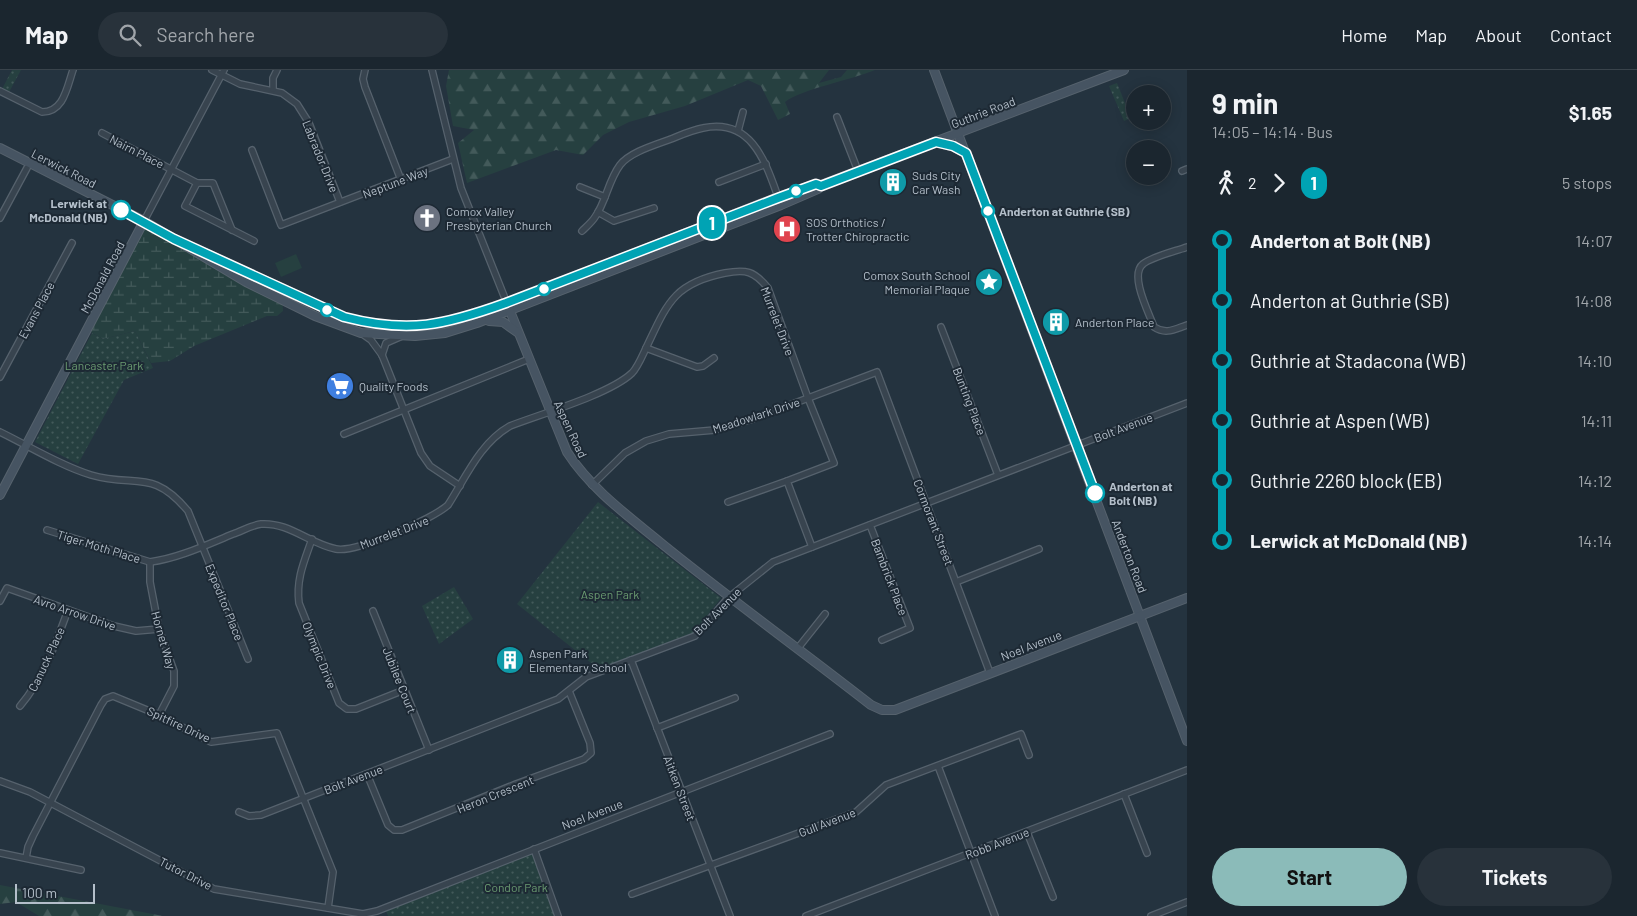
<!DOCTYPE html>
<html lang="en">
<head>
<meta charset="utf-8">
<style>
  body { margin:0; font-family:Barlow,sans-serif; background:#28323b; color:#f1f3f6; height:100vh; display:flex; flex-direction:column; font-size:19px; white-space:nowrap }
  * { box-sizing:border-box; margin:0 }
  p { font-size:16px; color:#a0a5aa }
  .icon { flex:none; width:28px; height:28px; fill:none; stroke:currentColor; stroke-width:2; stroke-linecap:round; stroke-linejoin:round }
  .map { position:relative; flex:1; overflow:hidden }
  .sheet { display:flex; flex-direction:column; background:#1b262f; width:450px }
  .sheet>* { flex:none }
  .badge { padding:0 10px; border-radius:16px; font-size:18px; line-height:32px }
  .tools { position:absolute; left:1126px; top:15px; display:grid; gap:10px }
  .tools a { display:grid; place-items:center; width:45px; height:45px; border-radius:50%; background:#1b262f; box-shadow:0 2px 12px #0003,0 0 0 1px #39434b; font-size:25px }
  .scale { position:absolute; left:15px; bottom:12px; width:80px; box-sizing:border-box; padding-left:5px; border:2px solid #b4bfca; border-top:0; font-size:14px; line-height:18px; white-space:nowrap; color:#b4bfca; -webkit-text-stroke:4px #1d2934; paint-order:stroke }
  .map>.badge { position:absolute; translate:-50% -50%; box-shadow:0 0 0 2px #fff }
  .legs { display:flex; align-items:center; gap:8px; height:55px; padding:0 25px; font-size:16px }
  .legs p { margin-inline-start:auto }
  .head { display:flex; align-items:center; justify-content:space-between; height:85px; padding:0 25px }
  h1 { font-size:28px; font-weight:700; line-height:38px }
  .cta { display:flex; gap:10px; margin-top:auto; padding:10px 25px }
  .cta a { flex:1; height:58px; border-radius:30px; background:#8bbbb9; color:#111; font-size:20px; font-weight:700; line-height:58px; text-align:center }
  .cta a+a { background:#28323b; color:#f1f3f6 }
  ul { padding:0 25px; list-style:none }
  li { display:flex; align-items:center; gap:18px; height:60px; font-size:19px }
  li i { display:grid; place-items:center; width:8px; height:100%; margin:0 6px; background:currentColor }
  li i::after { content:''; width:12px; height:12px; margin:-6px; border:4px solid; border-radius:50%; background:#1b262f }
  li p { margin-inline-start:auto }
  li:first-child i { background:linear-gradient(#0000 50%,currentColor 0) }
  li:last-child i { background:linear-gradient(currentColor 50%,#0000 0) }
  header { display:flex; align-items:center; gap:30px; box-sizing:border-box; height:70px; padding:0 25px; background:#1b262f; border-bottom:1px solid #39434b }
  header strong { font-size:24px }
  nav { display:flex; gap:28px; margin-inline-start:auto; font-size:18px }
  .search { width:350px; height:45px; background:#28323b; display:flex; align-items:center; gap:12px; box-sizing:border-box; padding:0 18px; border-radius:28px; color:#a0a5aa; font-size:19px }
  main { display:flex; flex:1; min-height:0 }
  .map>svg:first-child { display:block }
  .grass { fill:#264040 }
  .forest { fill:url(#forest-firs) }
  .wetland { fill:url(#wetland-marsh) }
  .park { fill:url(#park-dots) }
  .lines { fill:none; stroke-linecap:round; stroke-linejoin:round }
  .street-casing { stroke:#56626d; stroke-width:8 }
  .secondary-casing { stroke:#56626d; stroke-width:10 }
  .street { stroke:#38444f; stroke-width:5.5 }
  .secondary { stroke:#465462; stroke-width:8 }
  .line-1-casing { stroke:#fff; stroke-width:11 }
  .line-1 { stroke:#00a3b4; stroke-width:8 }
  .stop-1-dot { fill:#fff; stroke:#00a3b4; stroke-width:2.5 }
  .labels { text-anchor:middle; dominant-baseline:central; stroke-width:4; stroke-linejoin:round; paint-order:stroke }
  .street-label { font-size:12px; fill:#b4bfca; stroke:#1d2934 }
  .poi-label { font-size:12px; fill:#b4bfca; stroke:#1d2934; text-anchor:start }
  .stop-label { font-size:12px; font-weight:bold; fill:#b4bfca; stroke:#1d2934; text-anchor:start }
  .park-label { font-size:12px; fill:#6b9c71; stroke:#1d2934 }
</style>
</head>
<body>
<header>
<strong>Map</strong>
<div class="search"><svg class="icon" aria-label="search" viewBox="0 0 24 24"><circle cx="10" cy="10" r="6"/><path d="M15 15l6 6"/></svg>Search here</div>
<nav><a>Home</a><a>Map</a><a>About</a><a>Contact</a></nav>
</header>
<main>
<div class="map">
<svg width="1187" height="846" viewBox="0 0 1187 846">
  <defs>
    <pattern id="forest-firs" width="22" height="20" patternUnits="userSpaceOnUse" patternTransform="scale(1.25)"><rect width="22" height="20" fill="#264040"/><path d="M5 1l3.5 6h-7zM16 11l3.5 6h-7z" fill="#435a5a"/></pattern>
    <pattern id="wetland-marsh" width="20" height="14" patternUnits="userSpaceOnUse" patternTransform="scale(1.25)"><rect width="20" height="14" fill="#264040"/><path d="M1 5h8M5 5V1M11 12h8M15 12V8" fill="none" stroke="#435a5a"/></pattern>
    <pattern id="park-dots" width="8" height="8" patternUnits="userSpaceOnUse" patternTransform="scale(1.25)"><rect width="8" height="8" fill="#264040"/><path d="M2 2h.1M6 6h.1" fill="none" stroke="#435a5a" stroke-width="1.8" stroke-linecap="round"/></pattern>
  </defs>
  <rect width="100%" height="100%" fill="#24333f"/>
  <path class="grass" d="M296,184L302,198L281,207L275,193Z"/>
  <g class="forest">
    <path d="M449,0H829L819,13L841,7L847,0H875C851,10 802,19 785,32L790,44L778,50L761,16L748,10L685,36L629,52L603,65L583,85L556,80L467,113L458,73L474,60L453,56L446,16Z"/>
    <path d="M0,815L163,846H39L16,832L0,834Z"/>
  </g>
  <path class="wetland" d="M144,151L282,228L283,241L277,246H267L194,276L170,291L151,293L135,261L103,269L87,260Z"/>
  <g class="park">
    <path d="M12,0H21L8,24L1,21Z"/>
    <path d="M1117,13L1131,48L1124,51L1109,16Z"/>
    <path d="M135,261L153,298L124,310L78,394L35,372L92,263L103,269Z"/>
    <path d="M598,432L721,528L692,565L600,600L517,534Z"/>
    <path d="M454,517L473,549L439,574L422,536Z"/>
    <path d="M534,779L558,846H388L385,838Z"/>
  </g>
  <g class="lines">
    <defs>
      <g id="street">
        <path d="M212,0L240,14L282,23L297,34L309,53L340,132"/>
        <path d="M365,0L363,9L365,17L401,110"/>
        <path d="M432,0L461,118L508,236"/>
        <path d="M273,19V8L277,0"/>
        <path d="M0,21L42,42C64,42 67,17 73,0"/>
        <path d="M837,47L858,101"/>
        <path d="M738,61L743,42"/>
        <path d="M102,63L197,113H213L232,160"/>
        <path d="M252,80L281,155L453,89"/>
        <path d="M1182,101L1187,99"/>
        <path d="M719,112L766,94"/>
        <path d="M197,113L185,136L254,171"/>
        <path d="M580,117L605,127"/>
        <path d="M598,142L614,151L654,138"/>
        <path d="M0,148L27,98"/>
        <path d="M144,151L224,0"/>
        <path d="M582,161C586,157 592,152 595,147C606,132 608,111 620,95C630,82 655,75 671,69C681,65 692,60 703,58C755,47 767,98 781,135"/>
        <path d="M1187,177C1176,181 1151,187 1143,194C1129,205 1149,243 1154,257C1166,265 1175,259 1187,255"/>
        <path d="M941,257L998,405"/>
        <path d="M361,263L371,270L382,285L421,383L430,396L460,416"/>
        <path d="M646,278L697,297L703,296L714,288"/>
        <path d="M382,285L386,273L402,266"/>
        <path d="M0,307L72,173"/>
        <path d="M0,362C29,376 59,395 91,405C136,418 152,398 188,441L248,589"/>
        <path d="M344,364L529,289"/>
        <path d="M592,415L625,383L646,371L669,364L715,360L750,350L877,302L990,603"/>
        <path d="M728,432L787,411"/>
        <path d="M870,455L910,558L882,570"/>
        <path d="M47,460L150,492C179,488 206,475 233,464C242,461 252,455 261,454C289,452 310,474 336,479C356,483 433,449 448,435C466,407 480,373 510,356C541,344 610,324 632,303C638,297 643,284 647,276C667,234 674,213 725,203C746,199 754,201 768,218L808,328L834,393L787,411L812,477"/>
        <path d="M312,469C304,492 296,509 299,533L339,633L347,639H356L404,620"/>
        <path d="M150,492V512L159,559L174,601V616L159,645"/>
        <path d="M956,512L1039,479"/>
        <path d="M0,531L7,518L114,556L136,561L159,559"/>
        <path d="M373,541L429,680"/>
        <path d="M798,578L825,544"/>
        <path d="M631,590L730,846"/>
        <path d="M20,636C43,609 56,573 68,540"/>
        <path d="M657,658L735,628"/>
        <path d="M938,696L995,846"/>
        <path d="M367,704L388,755L394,760H402L516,714L584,689L591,683L590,673L569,621"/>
        <path d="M0,711L30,722L214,819L363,844L377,841L830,664"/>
        <path d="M1124,724L1147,783"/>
        <path d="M239,742L249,746L261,745L558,629L586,607L695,566L728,528L773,492L1187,333"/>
        <path d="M1027,762L1053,827"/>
        <path d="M534,779L558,846"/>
        <path d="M0,783L81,800"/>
        <path d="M26,788L28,777L33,766L101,635L105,629L113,626L159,645L211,672L277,663L333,802L328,838"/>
        <path d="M632,824L856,742L886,715L1021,664L1029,685"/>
        <path d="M806,846L1187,700"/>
        <path d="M1151,846L1187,832"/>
      </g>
      <g id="secondary">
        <path d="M934,0L1187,671"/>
        <path d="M936,72L954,77L966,83"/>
        <path d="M0,78L144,151L246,212L315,246L361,263L415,266L445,263L477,253L781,135L818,119L821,115L1124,0"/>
        <path d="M205,183L344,247L373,255L409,257L438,255L466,248L513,231L778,127L816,114L821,115"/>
        <path d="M510,241L567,382C591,419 627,445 661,473C730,529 802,581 871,635L882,640H895L1187,528"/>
        <path d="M489,251L503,252L517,262"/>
        <path d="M0,425L144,151"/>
      </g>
    </defs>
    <use href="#street" class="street-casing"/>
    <use href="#secondary" class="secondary-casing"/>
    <use href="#street" class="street"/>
    <use href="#secondary" class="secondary"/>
  </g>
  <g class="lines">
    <defs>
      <path id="line-1" d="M121,140L174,169L344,247C409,264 445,255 506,233L778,128L816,114L821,116L936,72L953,76L966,83L1095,423"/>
    </defs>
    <use href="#line-1" class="line-1-casing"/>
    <use href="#line-1" class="line-1"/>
  </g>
  <defs>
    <symbol id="building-disc" viewBox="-11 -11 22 22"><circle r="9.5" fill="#0f9aa8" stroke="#1d2934"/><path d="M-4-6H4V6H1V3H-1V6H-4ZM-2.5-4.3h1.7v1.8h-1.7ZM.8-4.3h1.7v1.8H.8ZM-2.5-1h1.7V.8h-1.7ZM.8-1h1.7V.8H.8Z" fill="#fff"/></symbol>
    <symbol id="church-disc" viewBox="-11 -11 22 22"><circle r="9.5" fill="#6b7280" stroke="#1d2934"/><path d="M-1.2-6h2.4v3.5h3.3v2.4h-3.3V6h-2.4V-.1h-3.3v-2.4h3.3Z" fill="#fff"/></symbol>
    <symbol id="hospital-disc" viewBox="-11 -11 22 22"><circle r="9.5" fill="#e0444e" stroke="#1d2934"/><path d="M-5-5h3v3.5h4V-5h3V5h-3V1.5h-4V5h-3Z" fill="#fff"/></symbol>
    <symbol id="sight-disc" viewBox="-11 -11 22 22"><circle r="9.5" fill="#0f9aa8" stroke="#1d2934"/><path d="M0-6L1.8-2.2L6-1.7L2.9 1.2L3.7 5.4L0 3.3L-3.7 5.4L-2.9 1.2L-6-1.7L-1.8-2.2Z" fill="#fff"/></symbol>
    <symbol id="supermarket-disc" viewBox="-11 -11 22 22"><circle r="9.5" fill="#3f7fe0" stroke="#1d2934"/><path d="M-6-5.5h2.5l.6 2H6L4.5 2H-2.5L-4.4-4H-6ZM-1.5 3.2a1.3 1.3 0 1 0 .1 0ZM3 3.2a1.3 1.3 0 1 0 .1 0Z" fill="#fff"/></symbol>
  </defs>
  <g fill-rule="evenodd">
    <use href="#building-disc" x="877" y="96" width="32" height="32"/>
    <use href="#church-disc" x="411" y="132" width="32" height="32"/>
    <use href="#hospital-disc" x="771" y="143" width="32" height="32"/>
    <use href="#sight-disc" x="973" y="196" width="32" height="32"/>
    <use href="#building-disc" x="1040" y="236" width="32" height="32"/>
    <use href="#supermarket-disc" x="324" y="300" width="32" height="32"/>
    <use href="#building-disc" x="494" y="574" width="32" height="32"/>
  </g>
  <g class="stop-1-dot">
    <circle cx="796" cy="121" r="6"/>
    <circle cx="121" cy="140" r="9"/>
    <circle cx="988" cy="141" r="6"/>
    <circle cx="544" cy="219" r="6"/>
    <circle cx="327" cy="240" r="6"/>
    <circle cx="1095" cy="423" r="9"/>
  </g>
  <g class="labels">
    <g class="street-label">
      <text transform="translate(983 42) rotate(-21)">Guthrie Road</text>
      <text transform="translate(137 81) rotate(27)">Nairn Place</text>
      <text transform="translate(321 86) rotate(68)">Labrador Drive</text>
      <text transform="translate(64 98) rotate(27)">Lerwick Road</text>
      <text transform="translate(395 112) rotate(-21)">Neptune Way</text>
      <text transform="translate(102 207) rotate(-62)">McDonald Road</text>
      <text transform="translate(36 240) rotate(-62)">Evans Place</text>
      <text transform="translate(778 251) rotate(69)">Murrelet Drive</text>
      <text transform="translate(970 331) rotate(69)">Bunting Place</text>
      <text transform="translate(756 345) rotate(-18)">Meadowlark Drive</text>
      <text transform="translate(1123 357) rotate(-21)">Bolt Avenue</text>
      <text transform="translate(571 359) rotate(65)">Aspen Road</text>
      <text transform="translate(934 452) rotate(69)">Cormorant Street</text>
      <text transform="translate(394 462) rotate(-21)">Murrelet Drive</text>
      <text transform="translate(99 476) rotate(17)">Tiger Moth Place</text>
      <text transform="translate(1130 486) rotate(69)">Anderton Road</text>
      <text transform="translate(890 507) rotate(69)">Bambrick Place</text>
      <text transform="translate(225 532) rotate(68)">Expeditor Place</text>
      <text transform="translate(717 541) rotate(-45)">Bolt Avenue</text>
      <text transform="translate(75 542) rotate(19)">Avro Arrow Drive</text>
      <text transform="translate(164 570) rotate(74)">Hornet Way</text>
      <text transform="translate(1031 575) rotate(-21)">Noel Avenue</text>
      <text transform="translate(320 585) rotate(68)">Olympic Drive</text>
      <text transform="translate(46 589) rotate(-65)">Canuck Place</text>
      <text transform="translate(400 610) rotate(68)">Jubilee Court</text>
      <text transform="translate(179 654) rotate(25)">Spitfire Drive</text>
      <text transform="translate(353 709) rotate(-21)">Bolt Avenue</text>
      <text transform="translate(680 718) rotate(69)">Aitken Street</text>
      <text transform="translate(495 724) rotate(-22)">Heron Crescent</text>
      <text transform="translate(592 744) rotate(-21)">Noel Avenue</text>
      <text transform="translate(827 752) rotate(-21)">Gull Avenue</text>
      <text transform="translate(997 773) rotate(-21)">Robb Avenue</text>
      <text transform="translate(186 803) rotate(27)">Tutor Drive</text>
    </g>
    <g class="poi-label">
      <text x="912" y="105">Suds City<tspan x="912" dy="14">Car Wash</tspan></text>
      <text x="446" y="141">Comox Valley<tspan x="446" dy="14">Presbyterian Church</tspan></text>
      <text x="806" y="152">SOS Orthotics /<tspan x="806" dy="14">Trotter Chiropractic</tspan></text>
      <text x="970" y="205" text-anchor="end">Comox South School<tspan x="970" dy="14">Memorial Plaque</tspan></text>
      <text x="1075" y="252">Anderton Place</text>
      <text x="359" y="316">Quality Foods</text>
      <text x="529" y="583">Aspen Park<tspan x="529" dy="14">Elementary School</tspan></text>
    </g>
    <g class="stop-label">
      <text x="107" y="133" text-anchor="end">Lerwick at<tspan x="107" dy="14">McDonald (NB)</tspan></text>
      <text x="999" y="141">Anderton at Guthrie (SB)</text>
      <text x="1109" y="416">Anderton at<tspan x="1109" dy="14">Bolt (NB)</tspan></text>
    </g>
    <g class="park-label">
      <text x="104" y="295">Lancaster Park</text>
      <text x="610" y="524">Aspen Park</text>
      <text x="516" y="817">Condor Park</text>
    </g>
  </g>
</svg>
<div class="tools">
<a>+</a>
<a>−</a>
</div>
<div class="scale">100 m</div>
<b class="badge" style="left:712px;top:153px;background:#00a3b4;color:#fff">1</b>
</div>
<section class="sheet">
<div class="head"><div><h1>9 min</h1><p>14:05 – 14:14 · Bus</p></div><b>$1.65</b></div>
<div class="legs"><svg class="icon" aria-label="walk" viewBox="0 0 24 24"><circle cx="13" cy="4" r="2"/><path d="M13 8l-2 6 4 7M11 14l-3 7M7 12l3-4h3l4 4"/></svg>2<svg class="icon" aria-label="forward" viewBox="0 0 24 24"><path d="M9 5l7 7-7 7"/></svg><b class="badge" style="background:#00a3b4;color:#fff">1</b><p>5 stops</p></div>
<ul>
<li><i style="color:#00a3b4"></i><b>Anderton at Bolt (NB)</b><p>14:07</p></li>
<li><i style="color:#00a3b4"></i><span>Anderton at Guthrie (SB)</span><p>14:08</p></li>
<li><i style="color:#00a3b4"></i><span>Guthrie at Stadacona (WB)</span><p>14:10</p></li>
<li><i style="color:#00a3b4"></i><span>Guthrie at Aspen (WB)</span><p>14:11</p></li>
<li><i style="color:#00a3b4"></i><span>Guthrie 2260 block (EB)</span><p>14:12</p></li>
<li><i style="color:#00a3b4"></i><b>Lerwick at McDonald (NB)</b><p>14:14</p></li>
</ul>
<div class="cta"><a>Start</a><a>Tickets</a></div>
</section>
</main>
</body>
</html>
